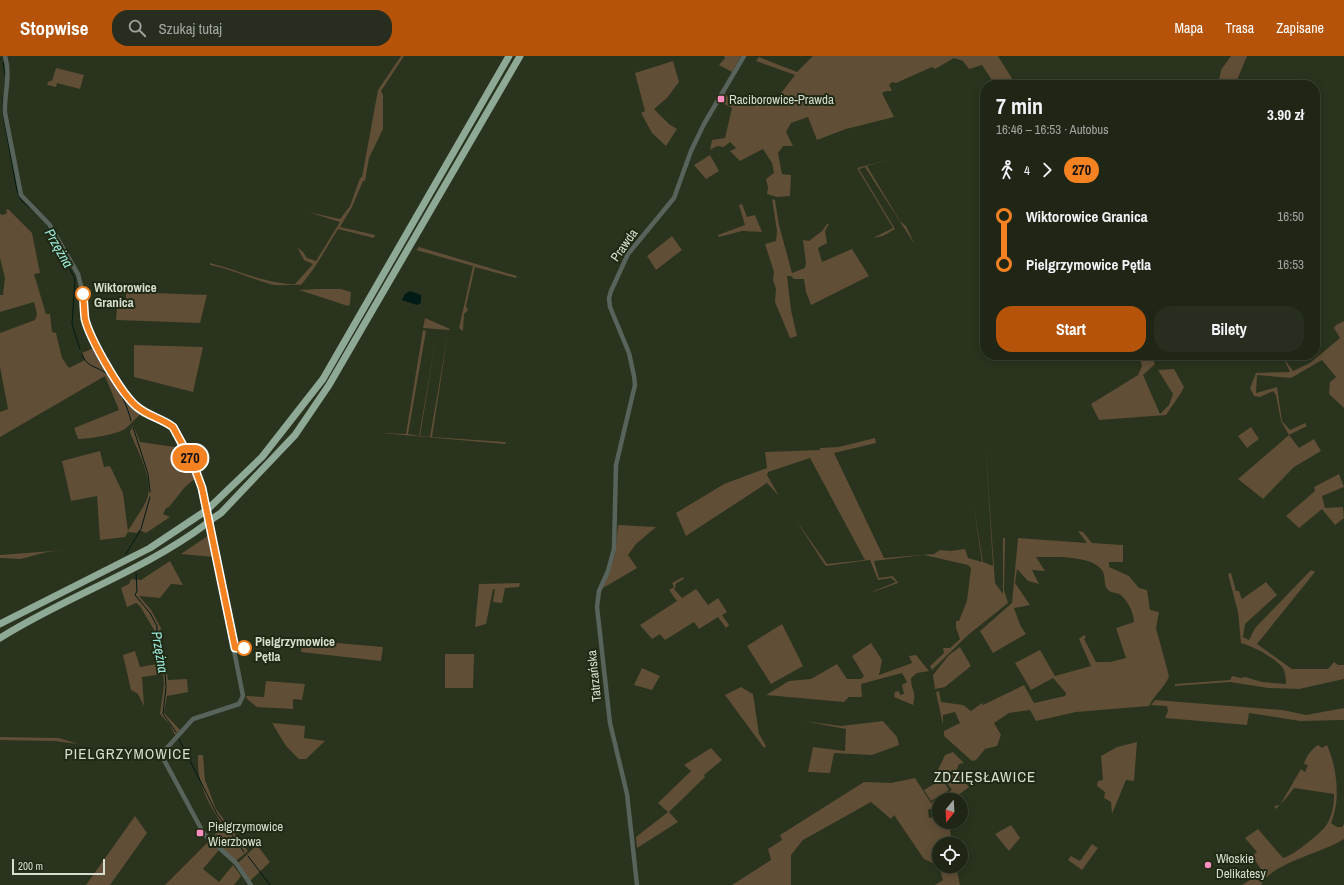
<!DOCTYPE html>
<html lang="pl">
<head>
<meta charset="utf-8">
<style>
  body { margin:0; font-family:"Archivo Narrow",sans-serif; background:#272e1f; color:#f1f3f6; height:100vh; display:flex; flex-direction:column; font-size:15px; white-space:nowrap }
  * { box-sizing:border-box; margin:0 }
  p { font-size:13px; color:#a1a5a1 }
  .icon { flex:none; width:22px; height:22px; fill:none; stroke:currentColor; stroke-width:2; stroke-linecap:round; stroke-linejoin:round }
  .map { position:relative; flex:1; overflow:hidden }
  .details { position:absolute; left:980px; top:24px; width:340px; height:280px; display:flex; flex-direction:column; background:#1f2616; border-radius:16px; box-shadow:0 2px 10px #0003,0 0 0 1px #3c4335 }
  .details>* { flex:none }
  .badge { padding:0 8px; border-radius:13px; font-size:14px; line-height:26px }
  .needle { width:26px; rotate:198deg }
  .controls { position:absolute; left:932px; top:737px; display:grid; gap:8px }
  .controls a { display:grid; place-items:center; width:36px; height:36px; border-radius:50%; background:#1f2616; box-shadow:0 2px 10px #0003,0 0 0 1px #3c4335; font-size:20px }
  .scale { position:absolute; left:12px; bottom:10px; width:93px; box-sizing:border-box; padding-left:4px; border:2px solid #d7decf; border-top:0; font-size:11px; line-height:14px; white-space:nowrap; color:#d7decf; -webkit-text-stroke:3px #202913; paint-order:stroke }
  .map>.badge { position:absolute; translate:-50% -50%; box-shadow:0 0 0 2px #fff }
  .legs { display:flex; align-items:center; gap:6px; height:44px; padding:0 16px; font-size:13px }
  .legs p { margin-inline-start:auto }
  .headline { display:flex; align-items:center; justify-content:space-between; height:68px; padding:0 16px }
  h1 { font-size:22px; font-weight:800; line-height:30px }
  .button { display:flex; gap:8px; margin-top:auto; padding:8px 16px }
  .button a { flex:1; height:46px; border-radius:16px; background:#b45309; color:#fff; font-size:16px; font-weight:800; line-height:46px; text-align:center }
  .button a+a { background:#272e1f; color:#f1f3f6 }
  ul { padding:0 16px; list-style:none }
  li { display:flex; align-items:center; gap:14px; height:48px; font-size:15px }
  li i { display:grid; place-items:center; width:6px; height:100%; margin:0 5px; background:currentColor }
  li i::after { content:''; width:10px; height:10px; margin:-5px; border:3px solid; border-radius:50%; background:#1f2616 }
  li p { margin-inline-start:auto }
  li:first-child i { background:linear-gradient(#0000 50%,currentColor 0) }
  li:last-child i { background:linear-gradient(currentColor 50%,#0000 0) }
  header { display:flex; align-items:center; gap:24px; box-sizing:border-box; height:56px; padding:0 20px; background:#b45309; color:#fff }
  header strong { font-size:19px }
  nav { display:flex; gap:22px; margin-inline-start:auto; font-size:14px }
  .search { width:280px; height:36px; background:#272e1f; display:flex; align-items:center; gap:10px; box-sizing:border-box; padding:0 14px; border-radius:16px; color:#a1a5a1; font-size:15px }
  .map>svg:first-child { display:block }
  .green { fill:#604e36 }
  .water { fill:#001a16 }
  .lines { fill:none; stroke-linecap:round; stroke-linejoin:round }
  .stream { stroke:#001a16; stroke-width:1 }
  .tertiary { stroke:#58635b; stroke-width:4.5 }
  .motorway { stroke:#8ea996; stroke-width:7 }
  .motorway-bridge { stroke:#8ea996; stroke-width:7 }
  .line-1-casing { stroke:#fff; stroke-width:9 }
  .line-1 { stroke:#f58220; stroke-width:6 }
  .poi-dot { fill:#fd8ebf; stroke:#202913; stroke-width:1.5 }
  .stop-1-dot { fill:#fff; stroke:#f58220; stroke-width:2 }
  .labels { text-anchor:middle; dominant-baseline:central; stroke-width:4; stroke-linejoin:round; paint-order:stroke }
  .poi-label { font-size:13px; fill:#d7decf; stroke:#202913; text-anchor:start }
  .street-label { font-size:13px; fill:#d7decf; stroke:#202913 }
  .stop-label { font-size:13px; font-weight:bold; fill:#d7decf; stroke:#202913; text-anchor:start }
  .water-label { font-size:14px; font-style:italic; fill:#9be8db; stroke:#202913 }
  .quarter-label { font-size:15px; letter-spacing:1px; fill:#d7decf; stroke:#202913 }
</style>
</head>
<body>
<header>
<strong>Stopwise</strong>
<div class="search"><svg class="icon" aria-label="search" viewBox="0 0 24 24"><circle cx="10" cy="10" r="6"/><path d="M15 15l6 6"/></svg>Szukaj tutaj</div>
<nav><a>Mapa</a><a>Trasa</a><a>Zapisane</a></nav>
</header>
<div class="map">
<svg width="1344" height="829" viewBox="0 0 1344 829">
  <rect width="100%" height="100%" fill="#29331d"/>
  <g class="green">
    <path d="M401,0H404L381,35L383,39V73L369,102L365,125H363L352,151L340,171L375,179L374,182L338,173C326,192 316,212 301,229C290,228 281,231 270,228C249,222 231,213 210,209V207C238,214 266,228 295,228L313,208L304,204L297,191L303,196L307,202L316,205L340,166L308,156L340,163L350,150L360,122L362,121L378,34Z"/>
    <path d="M724,0H741L732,16L719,9L725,2Z"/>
    <path d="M813,0H998L1016,29H995L982,9L969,13L963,5L954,2L935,13L932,11L896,27L892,26L889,29L892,35H886L882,37L894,61L846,73L817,84L808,61L791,67L786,76L793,90H783L778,97L782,118L791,119L790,140L777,141L767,138L768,132L766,123L774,117L772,107L763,93L740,105L730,95L736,92L730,86L724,91L717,90L710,94L712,84L725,82L732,52L719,45L724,37L732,46L741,50L747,41L775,45L795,19L756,5L759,1L797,16Z"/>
    <path d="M1231,0H1247L1235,29H1218L1221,14Z"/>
    <path d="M673,5L679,26L667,42L654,53L669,68L677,73L666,90L652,77L641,57L645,55L635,17Z"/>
    <path d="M56,12L84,19L80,33L57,27L56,31L47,29L49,25H52Z"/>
    <path d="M710,99L719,115L706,123L694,109Z"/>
    <path d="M892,103L867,110L900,165L906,170L915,189L865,111L859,113L895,173L883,180L873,182L893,172L857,112Z"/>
    <path d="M772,143L775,144L779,169L792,217L805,212L806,207L803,184L809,185L822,175L827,168H829L825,175L827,187L818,192L822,206L852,193L869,220L811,249L806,236L804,223H794L791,220H787L791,254L797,280L790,282L775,246L776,233L773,224L774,216L765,188L776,185L777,175Z"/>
    <path d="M742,148L747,161L755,159L762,176L742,175L719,181L718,179L745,169L739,149Z"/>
    <path d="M8,153L32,177L40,217L34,218L46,258H50L52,276L56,277L62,302L69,312L85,304L82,297L94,292C109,314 120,342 141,358C135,362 131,369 125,373C115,379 88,383 78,383L74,372L119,354L105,320L0,381V356L8,353L0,311V277L35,264L37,258L34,246L0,256V239H3L5,222L0,202V158L3,159L7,157L6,154Z"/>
    <path d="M672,180L682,194L656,214L647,200Z"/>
    <path d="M419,191L517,220L516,222L475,211L466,250L468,254L464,258L463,275L459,272L473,210L416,194Z"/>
    <path d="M317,233H341L351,236L350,248L348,250L299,234Z"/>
    <path d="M126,236L207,239L200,267L116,264L117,251H126Z"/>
    <path d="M425,262L450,273V274L423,272Z"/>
    <path d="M1344,265V352L1329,338L1330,326L1336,321L1322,304L1291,322L1257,319L1256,337L1277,331L1282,365L1290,374L1305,367L1307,370L1289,379L1299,392L1314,383L1321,395L1294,411L1263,443L1238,423L1289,379L1281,365L1276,339L1273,335L1260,341L1254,340L1250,332L1256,317L1290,316L1283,301L1293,315L1310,307L1340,282L1334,272L1336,269Z"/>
    <path d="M423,274L426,275L408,378L419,380L437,276L420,380L430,381L448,277L432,381L506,386L505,388L380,377L406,378Z"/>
    <path d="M134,289L203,291L193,336L134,321Z"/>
    <path d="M1139,299H1153L1151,300L1155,308L1143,319L1160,358L1169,349L1173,338L1158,314L1174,313L1184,331L1181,337L1166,359L1099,364L1091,348L1138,319L1142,310Z"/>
    <path d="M133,369L140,386L182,392L197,421L185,431L169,451L166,452L163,458L170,461L146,477L139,474L137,477L128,476L125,481L100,484L97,440L71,445L62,405L100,395L104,411L110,410L123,437L128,475C133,466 143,453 147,443C154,422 137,395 130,376Z"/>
    <path d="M1251,371L1259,383L1247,392L1238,380Z"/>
    <path d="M985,381L995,527L1003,538V482H1005L1004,534L1008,547L968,579L932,614L930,610L944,597L943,592H950L960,583L956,572V565H959L967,545L971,512L968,509L924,499L874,505L879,522L893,520L898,527L873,536L859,548L874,535L896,526L891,522L878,524L870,504L826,510L825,509L795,463L827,508L865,504L810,402L768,416L767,419L779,440L767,427L686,480L676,457L724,428L767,412L765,396L820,394V392L839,391L875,382L876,387L834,397L884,502L934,498L940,494L950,495L965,493L968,502L982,506L973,446L983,506L993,510Z"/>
    <path d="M1339,418L1344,431L1322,440L1325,452L1343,451L1344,462L1335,469L1322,453L1299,472L1286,460L1315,435L1314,431Z"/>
    <path d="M618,469L656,471L636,488L628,499L637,512L603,532L615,499Z"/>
    <path d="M1078,475L1083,476L1092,487L1123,489V506H1109V511L1129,520L1139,532L1147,534L1150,554L1159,556L1156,572L1169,620C1166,630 1154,639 1149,650L1076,656L1036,665L1030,654L1009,657L994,667L1001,679L997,690L985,693L976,704L972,705L944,680V675L960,667L955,656L943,659V669L936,636L939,635L941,646L963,649L971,655L982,647L983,649L1024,629L1034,647L1065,640L1066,637L1053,622L1031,634L1015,607L1040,594L1055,620L1091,610L1079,583L1084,579L1086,581L1084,583L1096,606H1110L1126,602L1116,572L1134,566C1133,555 1129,547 1121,539C1118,537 1113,537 1109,535C1102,529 1107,519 1101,513C1090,499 1053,501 1036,501L1045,515L1032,514L1039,528L1028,525L1017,513L1015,527L1030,549L1014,552L1020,569L1026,578L993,597L980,575L1012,547L1018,482L1087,487Z"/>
    <path d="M209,479L214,501L181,498Z"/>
    <path d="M66,494L47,496L21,503L0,502V499Z"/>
    <path d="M170,505L183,529L171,528L160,542L139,540L151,554L161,572L159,583L163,592L168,624L187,623L188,636L167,640L164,657L180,674L175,679L170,669L160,658L164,628L163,618L142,621L144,650L138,638L131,634L123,599L135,595L140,611L157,608L154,574L140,550L136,547L127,551L121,532L129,528L131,523L141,524Z"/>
    <path d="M1311,514L1315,516L1257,588L1292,613H1328L1334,606L1338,609H1344V623L1299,633L1268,632L1230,626L1175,630V628L1230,624L1232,620L1241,622L1245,621L1262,626L1286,628C1286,623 1285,616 1283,612C1274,601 1254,591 1241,587L1238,556L1228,518L1231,517L1236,535H1239L1242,543L1266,526L1277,539L1245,568L1243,581L1249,584L1255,572Z"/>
    <path d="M683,521L684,523L675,528L676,530L674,533L682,542L696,533L708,549L718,542L727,556L722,559L729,569L726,572L718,561L699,573L694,566L665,584L660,578L652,583L640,569L677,545L669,534L674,531L672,527Z"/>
    <path d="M520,527L519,531L505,532L502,547L493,546L495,533H493L486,568L475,571L479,528Z"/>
    <path d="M782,568L803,610L771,628L747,590Z"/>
    <path d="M302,584L383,591L381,605L301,596Z"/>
    <path d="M871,587L882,604L879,619L912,607L909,600L916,599L929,615L917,617L911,622C911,635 917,635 913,649L894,641L895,636L899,635L900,639L904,638L902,629L907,626L902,617L861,628L862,641H849L844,646L766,639L789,625L811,623L837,608L847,623H861L864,620L852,600Z"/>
    <path d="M960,591L971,610L945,631L935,633L933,619L949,599Z"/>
    <path d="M445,598H474L473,632H445Z"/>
    <path d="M642,612L660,620L652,634L634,629Z"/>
    <path d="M266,625L305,628L302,644L293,643V653L257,651L247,643L246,640L264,641Z"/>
    <path d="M741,631L753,638L759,678L766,690L764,692L725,639Z"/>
    <path d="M1155,644L1283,654L1306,659L1344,652V664L1300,665L1249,657L1247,669L1165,662L1168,655L1167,650L1151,649Z"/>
    <path d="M803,665L841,670L883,665L897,681L899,689L872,699L834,697L830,717L808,716L813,691L845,695L846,673Z"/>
    <path d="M272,667L305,670L304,682L325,685L306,703H299L286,690Z"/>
    <path d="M0,681L59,682L78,688L55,685L0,684Z"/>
    <path d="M1137,686L1134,725L1126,724L1112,758L1111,746L1104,742L1105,736L1097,730L1098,725L1103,724L1101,700L1117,691Z"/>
    <path d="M1318,689L1322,692L1327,689C1337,712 1341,744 1331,767L1337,771H1342L1344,768V783C1323,797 1271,807 1261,829H1242L1263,816L1252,800L1257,796L1245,782L1258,773L1283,802C1293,800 1318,779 1325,771C1332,762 1334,749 1334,738L1294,732C1288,740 1283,746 1276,753L1274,750L1280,749L1301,713L1305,716L1308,709L1304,708C1307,699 1311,694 1318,689Z"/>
    <path d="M711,692L722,704L704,719L705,721L669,756L678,766L637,792L636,781L668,756L658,747L691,715L684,709Z"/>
    <path d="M953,696L964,707L959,708L956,715L969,731C959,739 952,744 939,744V749L928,754L929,762L939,761V766H949L952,788H939V810H956L960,829H935L943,824L939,810L924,803L894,759L891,763L871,746L803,784L791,799V829H732L771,804L768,793L782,784L780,779L864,726L891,727L915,722L931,747L952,734L938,714L945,699Z"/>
    <path d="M198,699H203L205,724L216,753L248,795L236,805L211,782L222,772C220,763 214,756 209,747C201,731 197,717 198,699Z"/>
    <path d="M942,723L949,734L931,745L924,734Z"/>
    <path d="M135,760L147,777L110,829H86Z"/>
    <path d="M1011,769L1020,782L1009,795L995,778Z"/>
    <path d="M208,786L219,794L203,813L219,826L233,809L241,820L234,829H165Z"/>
    <path d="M1092,788L1098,792L1082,814L1068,804L1071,800L1080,805Z"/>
    <path d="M257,789L270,806L250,825L238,807Z"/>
  </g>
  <path class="water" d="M410,235L421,239V247L417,249L402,244L405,238Z"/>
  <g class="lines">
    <g class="stream">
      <path d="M0,3H1"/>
      <path d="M3,6L5,19"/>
      <path d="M3,42V58L17,135L21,144L35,156"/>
      <path d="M47,169L75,223L72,268L80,293"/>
      <path d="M82,298C86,311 96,310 106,317C117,326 128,351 131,365"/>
      <path d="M133,371L148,418L150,436"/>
      <path d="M126,498L141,473L150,441"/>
      <path d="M136,517L137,535L135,539L150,557L157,570V579L165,617L166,631L163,658L176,676"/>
      <path d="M179,683L217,758L244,796"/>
      <path d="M248,800L270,829"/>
    </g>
    <g class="tertiary">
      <path d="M5,0C11,20 4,37 5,57L21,139L49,168L78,218L83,238L85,262L92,282L105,305L135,349L148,359L167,366L173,371L194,410L202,432L243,640L239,648L193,663L165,694L163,702L204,778L236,807L251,829"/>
      <path d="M637,829L627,738L610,667L597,551L599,535L608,515L614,493L616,409L635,329L634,320L629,297L610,251L609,242L611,235L628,198L674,142L691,95L704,68L744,0"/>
    </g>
    <g class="motorway">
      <path d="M209,452L262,401L323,323L509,0"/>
      <path d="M212,463L221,457L295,379L329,329L520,0"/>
      <path d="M0,568L150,492L204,456"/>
      <path d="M0,582C67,540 143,515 206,468"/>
    </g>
    <g class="motorway-bridge">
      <path d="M204,456L209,452"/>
      <path d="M206,468L212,463"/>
    </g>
  </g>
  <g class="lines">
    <defs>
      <path id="line-1" d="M83,238C84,246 84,255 85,263C90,283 120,336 136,350C147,360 161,362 173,371L194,410L202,432L235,592H244"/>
    </defs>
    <use href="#line-1" class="line-1-casing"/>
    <use href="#line-1" class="line-1"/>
  </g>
  <g class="poi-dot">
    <rect x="717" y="39" width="8" height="8" rx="2"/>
    <rect x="196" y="773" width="8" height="8" rx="2"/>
    <circle cx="1208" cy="809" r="4"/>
  </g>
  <g class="stop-1-dot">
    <circle cx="83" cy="238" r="7"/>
    <circle cx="244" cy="592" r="7"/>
  </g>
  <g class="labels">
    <g class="poi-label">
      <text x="729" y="43">Raciborowice-Prawda</text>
      <text x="208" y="770">Pielgrzymowice<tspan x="208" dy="15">Wierzbowa</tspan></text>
      <text x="1216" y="802">Włoskie<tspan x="1216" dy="15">Delikatesy</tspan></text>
    </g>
    <g class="street-label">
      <text transform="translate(624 189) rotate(-55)">Prawda</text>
      <text transform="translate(594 620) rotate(-96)">Tatrzańska</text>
    </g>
    <g class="stop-label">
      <text x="94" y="231">Wiktorowice<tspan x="94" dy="15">Granica</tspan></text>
      <text x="255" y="585">Pielgrzymowice<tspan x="255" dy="15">Pętla</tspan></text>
    </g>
    <g class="water-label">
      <text transform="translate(59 192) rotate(60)">Przężna</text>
      <text transform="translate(160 596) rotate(80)">Przężna</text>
    </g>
    <g class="quarter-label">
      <text x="128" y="697">PIELGRZYMOWICE</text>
      <text x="985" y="720">ZDZIĘSŁAWICE</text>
    </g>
  </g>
</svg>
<div class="controls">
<a><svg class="needle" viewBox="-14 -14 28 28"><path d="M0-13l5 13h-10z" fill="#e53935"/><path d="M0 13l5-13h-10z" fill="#a1a5a1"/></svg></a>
<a><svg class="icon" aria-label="locate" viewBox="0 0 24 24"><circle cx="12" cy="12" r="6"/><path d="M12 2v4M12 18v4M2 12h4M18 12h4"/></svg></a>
</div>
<div class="scale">200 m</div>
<b class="badge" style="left:190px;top:402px;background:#f58220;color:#111">270</b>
<section class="details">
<div class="headline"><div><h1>7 min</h1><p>16:46 – 16:53 · Autobus</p></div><b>3.90 zł</b></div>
<div class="legs"><svg class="icon" aria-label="walk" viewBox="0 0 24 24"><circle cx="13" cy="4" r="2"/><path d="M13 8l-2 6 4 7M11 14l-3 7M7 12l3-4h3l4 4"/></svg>4<svg class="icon" aria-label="forward" viewBox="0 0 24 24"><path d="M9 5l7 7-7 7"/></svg><b class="badge" style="background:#f58220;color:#111">270</b></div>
<ul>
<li><i style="color:#f58220"></i><b>Wiktorowice Granica</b><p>16:50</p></li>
<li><i style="color:#f58220"></i><b>Pielgrzymowice Pętla</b><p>16:53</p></li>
</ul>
<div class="button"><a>Start</a><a>Bilety</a></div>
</section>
</div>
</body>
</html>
